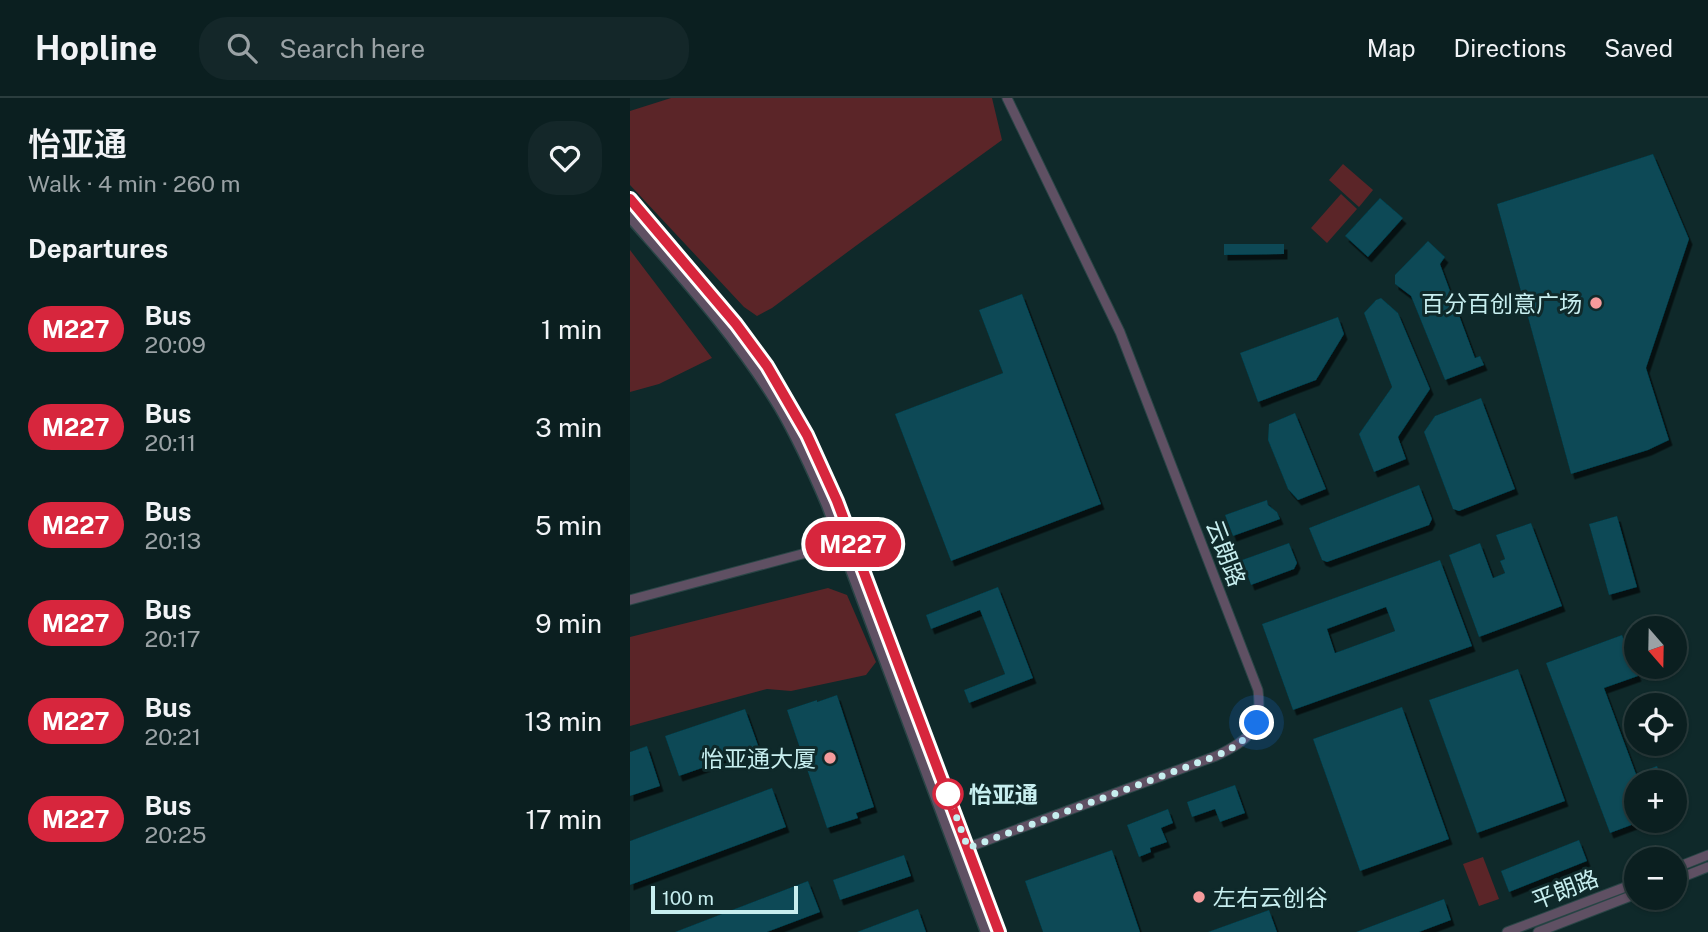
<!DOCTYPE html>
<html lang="en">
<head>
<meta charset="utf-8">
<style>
  body { margin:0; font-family:"Public Sans","Noto Sans SC",sans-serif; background:#142729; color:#f1f3f6; height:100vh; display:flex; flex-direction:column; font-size:26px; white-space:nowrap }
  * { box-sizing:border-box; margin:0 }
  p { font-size:23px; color:#9aa2a5 }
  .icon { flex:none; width:38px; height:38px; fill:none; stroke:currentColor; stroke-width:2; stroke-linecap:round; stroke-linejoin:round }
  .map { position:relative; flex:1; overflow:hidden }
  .sheet { display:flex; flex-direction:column; background:#0b1f20; width:630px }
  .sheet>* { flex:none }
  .badge { padding:0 14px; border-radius:23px; font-size:24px; line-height:46px }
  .needle { width:46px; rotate:160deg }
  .buttons { position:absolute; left:994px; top:518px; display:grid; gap:14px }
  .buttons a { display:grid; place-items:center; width:63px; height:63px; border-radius:50%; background:#0b1f20; box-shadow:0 2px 5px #0004,0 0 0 2px #2b3d3e; font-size:35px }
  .scale { position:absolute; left:21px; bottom:18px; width:147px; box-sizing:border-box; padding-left:7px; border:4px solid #c7eeef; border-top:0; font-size:19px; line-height:24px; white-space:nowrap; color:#c7eeef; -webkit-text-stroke:5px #0f292a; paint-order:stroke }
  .you { position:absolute; width:35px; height:35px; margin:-18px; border:5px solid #fff; border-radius:50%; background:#1a73e8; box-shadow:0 0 0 10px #1a73e833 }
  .map>.badge { position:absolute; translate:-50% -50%; box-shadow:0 0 0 4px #fff }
  h2 { padding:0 28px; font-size:26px; line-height:63px }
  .round { display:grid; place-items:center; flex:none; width:74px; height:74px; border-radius:28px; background:#142729 }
  .head { display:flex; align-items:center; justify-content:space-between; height:119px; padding:0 28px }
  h1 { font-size:33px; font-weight:600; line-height:52px }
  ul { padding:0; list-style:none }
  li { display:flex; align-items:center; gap:21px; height:98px; padding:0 28px }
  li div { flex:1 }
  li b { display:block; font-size:26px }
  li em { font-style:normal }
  li .badge { min-width:77px; font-weight:700; text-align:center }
  header { display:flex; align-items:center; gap:42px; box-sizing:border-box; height:98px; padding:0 35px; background:#0b1f20; border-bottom:2px solid #2b3d3e }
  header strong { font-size:33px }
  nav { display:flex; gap:38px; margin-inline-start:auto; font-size:24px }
  .search { width:490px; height:63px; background:#142729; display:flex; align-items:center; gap:18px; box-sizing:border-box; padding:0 24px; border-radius:28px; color:#9aa2a5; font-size:26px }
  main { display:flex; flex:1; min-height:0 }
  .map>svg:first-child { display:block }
  .green { fill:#5b2528 }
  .building { fill:#074857; fill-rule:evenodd; filter:url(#shadow) }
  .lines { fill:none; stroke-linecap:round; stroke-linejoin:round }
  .minor-casing { stroke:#294546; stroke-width:11 }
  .tertiary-casing { stroke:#294546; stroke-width:13 }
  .minor { stroke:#5f5063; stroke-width:9 }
  .tertiary { stroke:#5f5063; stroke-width:10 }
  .line-casing { stroke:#fff; stroke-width:16 }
  .line { stroke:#d7263d; stroke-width:10 }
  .walk { stroke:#c7eeef; stroke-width:7; stroke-dasharray:0 12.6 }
  .poi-dot { fill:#f59b9c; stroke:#0f292a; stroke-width:2.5 }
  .stop-dot { fill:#fff; stroke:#d7263d; stroke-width:3.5 }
  .labels { text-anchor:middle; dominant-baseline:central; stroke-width:6; stroke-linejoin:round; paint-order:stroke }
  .poi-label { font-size:23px; fill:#c7eeef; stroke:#0f292a; text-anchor:end }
  .street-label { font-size:23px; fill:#c7eeef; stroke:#0f292a }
  .stop-label { font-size:23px; font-weight:bold; fill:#c7eeef; stroke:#0f292a; text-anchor:start }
</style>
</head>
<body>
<header>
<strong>Hopline</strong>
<div class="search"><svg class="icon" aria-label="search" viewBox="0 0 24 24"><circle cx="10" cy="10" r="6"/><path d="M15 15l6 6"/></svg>Search here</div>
<nav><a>Map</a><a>Directions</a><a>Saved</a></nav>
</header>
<main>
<section class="sheet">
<div class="head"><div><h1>怡亚通</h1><p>Walk · 4 min · 260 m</p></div><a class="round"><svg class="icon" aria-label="heart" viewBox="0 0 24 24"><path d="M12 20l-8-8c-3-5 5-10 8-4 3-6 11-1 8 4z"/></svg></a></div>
<h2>Departures</h2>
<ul>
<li><span class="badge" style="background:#d7263d;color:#fff">M227</span><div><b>Bus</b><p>20:09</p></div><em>1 min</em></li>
<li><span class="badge" style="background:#d7263d;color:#fff">M227</span><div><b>Bus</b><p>20:11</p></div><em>3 min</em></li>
<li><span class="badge" style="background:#d7263d;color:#fff">M227</span><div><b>Bus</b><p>20:13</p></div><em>5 min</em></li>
<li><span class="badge" style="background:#d7263d;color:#fff">M227</span><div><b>Bus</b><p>20:17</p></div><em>9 min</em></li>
<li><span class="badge" style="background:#d7263d;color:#fff">M227</span><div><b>Bus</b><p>20:21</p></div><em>13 min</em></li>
<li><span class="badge" style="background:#d7263d;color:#fff">M227</span><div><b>Bus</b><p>20:25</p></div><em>17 min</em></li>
</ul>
</section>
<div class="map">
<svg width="1078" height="834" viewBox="0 0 1078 834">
  <defs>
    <filter id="shadow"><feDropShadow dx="3.5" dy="5.5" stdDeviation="0" flood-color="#0009"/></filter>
  </defs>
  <rect width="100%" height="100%" fill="#0f292a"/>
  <g class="green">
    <path d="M41,0H362L372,42L227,147L142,210L127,218L114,209L0,87V13Z"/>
    <path d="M713,66L743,92L729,109L699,82Z"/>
    <path d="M711,96L727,111L697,145L681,130Z"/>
    <path d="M0,152L82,260L29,286L0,294Z"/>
    <path d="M198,490L217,497L246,564L236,577L161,593L137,591L0,628V539Z"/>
    <path d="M853,759L869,801L849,808L833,766Z"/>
  </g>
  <g class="building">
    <path d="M1023,56L1059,141L1016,270L1039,342L1018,352L941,376L867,106Z"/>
    <path d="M750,100L773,120L738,159L715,138Z"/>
    <path d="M798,143L815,159L810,166L845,260L850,258L854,267L815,282L781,198L765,186V177Z"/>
    <path d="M594,146H654V156L594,157Z"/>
    <path d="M392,196L471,406L321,463L265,316L373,275L349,212Z"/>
    <path d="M751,200L768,215L800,291L768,339L776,361L744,374L729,336L762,289L734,215L746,202Z"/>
    <path d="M708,219L714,236L686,282L628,304L610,255Z"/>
    <path d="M851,300L885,391L829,413L823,411L794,334L805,318Z"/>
    <path d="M665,315L696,391L668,402L658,391L638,342L639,326Z"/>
    <path d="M789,387L802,421L799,427L697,464L692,462L679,430Z"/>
    <path d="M637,402L638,407L647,414L650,421L603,438L595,417Z"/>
    <path d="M987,418L1007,489L979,497L959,426Z"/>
    <path d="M901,425L932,508L849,539L819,457L850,445L863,480L875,475L870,463L875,461L866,437Z"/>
    <path d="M659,445L667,465L664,471L621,487L612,462Z"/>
    <path d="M810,462L842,548L663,612L632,526ZM756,509L765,533L705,555L697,531Z"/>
    <path d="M368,489L403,580L339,605L334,592L375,576L350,512L301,531L296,517Z"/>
    <path d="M992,537L1008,578L974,590L1006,676L1027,668L1033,684H1006V723H1012L980,735L916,565Z"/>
    <path d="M888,571L935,703L847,735L799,602Z"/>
    <path d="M207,597L244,709L226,715L228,720L197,730L157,612L187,602V604Z"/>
    <path d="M772,609L819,741L730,773L683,641Z"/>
    <path d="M115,611L129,650L49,678L35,638Z"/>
    <path d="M17,648L30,688L0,698V654Z"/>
    <path d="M605,687L615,715L590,724L585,711L562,719L557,704Z"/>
    <path d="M142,690L156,729L0,787V743Z"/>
    <path d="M538,711L543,725L531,730L537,744L520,750L521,754L509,759L497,727Z"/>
    <path d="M949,742L957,763L879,794L871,773Z"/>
    <path d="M482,752L510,834H413L395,783Z"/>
    <path d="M274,757L281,778L210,802L203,782Z"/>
    <path d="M178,783L190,814L137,834H45Z"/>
    <path d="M814,801L821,822L789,834H726Z"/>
    <path d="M288,811L296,834H227Z"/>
    <path d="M639,812L647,834H578Z"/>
  </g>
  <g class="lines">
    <defs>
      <g id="minor">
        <path d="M0,502L217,444"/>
        <path d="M331,752L586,658C619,642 633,631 628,592L490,234L377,0"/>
        <path d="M1045,770L1078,757"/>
        <path d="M1045,782L1078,769"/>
        <path d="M877,834L1006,785"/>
        <path d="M908,834L1006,796"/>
      </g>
      <g id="tertiary">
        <path d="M0,101C47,155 99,211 138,270C166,312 188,357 207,403L369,834"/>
        <path d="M0,119C53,180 108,240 150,310C168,341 183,374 197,407L356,834"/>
      </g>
    </defs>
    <use href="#minor" class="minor-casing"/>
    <use href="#tertiary" class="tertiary-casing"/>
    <use href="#minor" class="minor"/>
    <use href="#tertiary" class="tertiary"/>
  </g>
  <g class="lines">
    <defs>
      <path id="line" d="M0,101L106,226L137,268L177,337L207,403L369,834"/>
    </defs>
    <use href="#line" class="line-casing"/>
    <use href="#line" class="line"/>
    <path class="walk" d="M318,696L338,750L586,658C605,649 616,643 627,625"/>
  </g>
  <g class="poi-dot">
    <circle cx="966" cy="205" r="7"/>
    <circle cx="200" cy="660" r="7"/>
    <circle cx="569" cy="799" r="7"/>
  </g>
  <circle class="stop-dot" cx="318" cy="696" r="14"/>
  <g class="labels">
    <g class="poi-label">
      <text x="952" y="205">百分百创意广场</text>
      <text x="186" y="660">怡亚通大厦</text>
      <text x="583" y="799" text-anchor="start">左右云创谷</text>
    </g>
    <g class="street-label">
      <text transform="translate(596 455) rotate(69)">云朗路</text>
      <text transform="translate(935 791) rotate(-21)">平朗路</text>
    </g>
    <g class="stop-label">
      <text x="339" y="696">怡亚通</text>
    </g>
  </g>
</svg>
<div class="buttons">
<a><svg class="needle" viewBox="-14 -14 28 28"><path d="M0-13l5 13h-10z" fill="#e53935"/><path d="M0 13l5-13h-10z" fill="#9aa2a5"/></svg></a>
<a><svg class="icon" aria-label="locate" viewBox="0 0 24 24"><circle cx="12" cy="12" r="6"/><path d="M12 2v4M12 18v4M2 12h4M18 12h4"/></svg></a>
<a>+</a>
<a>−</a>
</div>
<div class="scale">100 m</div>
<div class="you" style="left:627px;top:625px"></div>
<b class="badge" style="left:223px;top:446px;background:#d7263d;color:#fff">M227</b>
</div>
</main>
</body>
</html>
